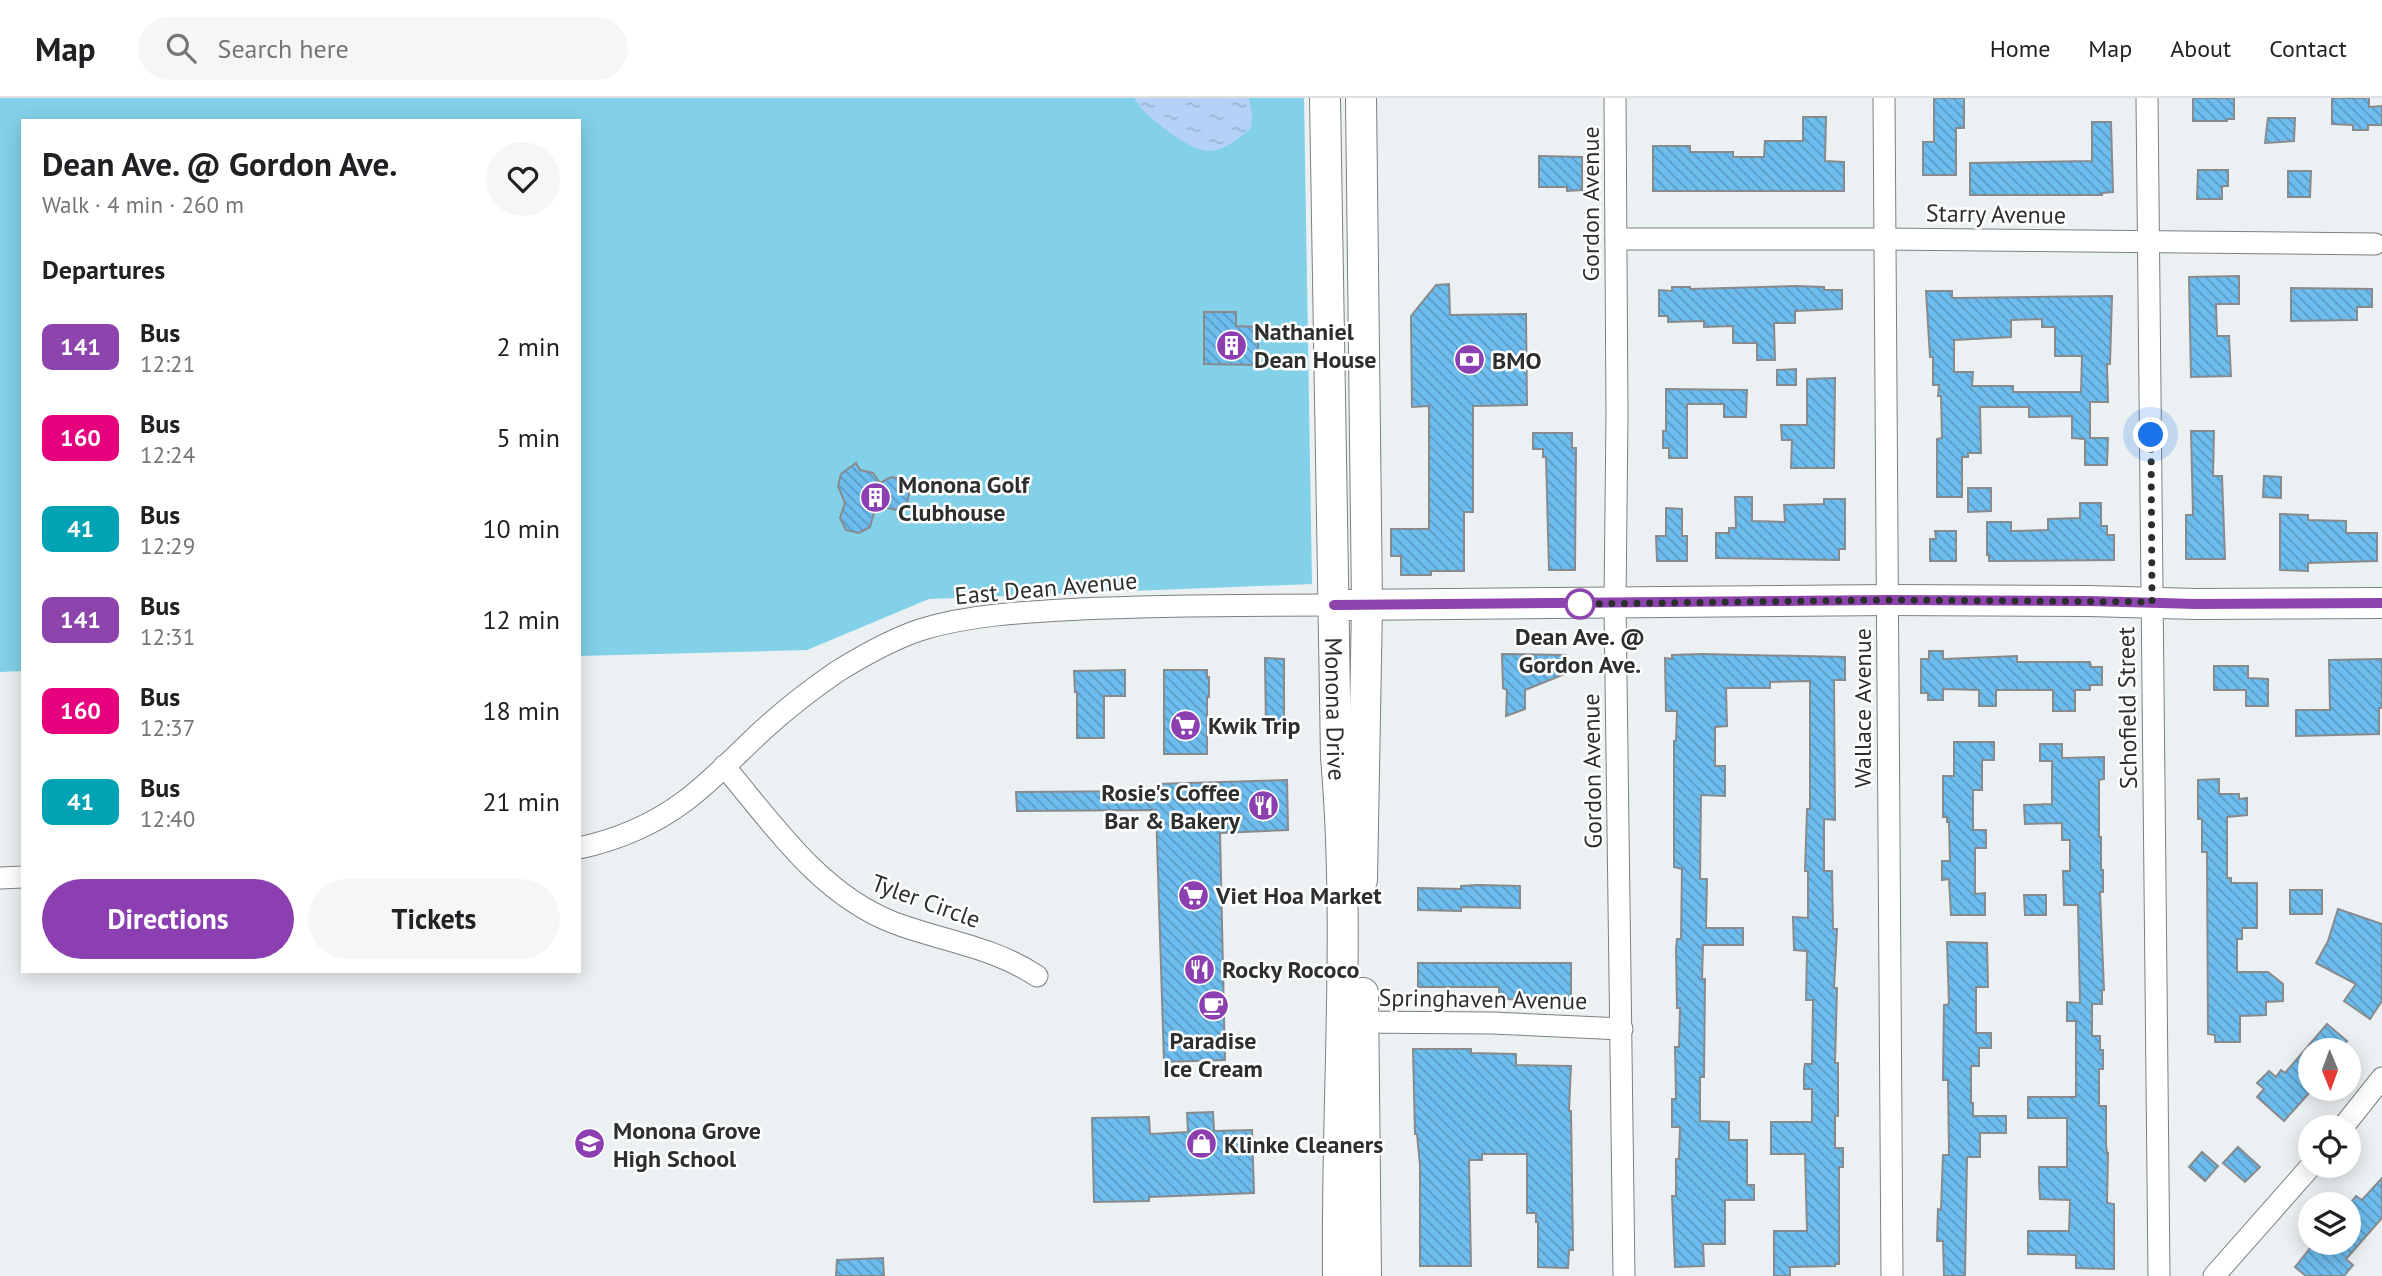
<!DOCTYPE html>
<html lang="en">
<head>
<meta charset="utf-8">
<style>
  body { margin:0; font-family:"PT Sans",sans-serif; background:#f6f6f6; color:#202124; height:100vh; display:flex; flex-direction:column; font-size:26px; white-space:nowrap }
  * { box-sizing:border-box; margin:0 }
  p { font-size:23px; color:#757577 }
  .icon { flex:none; width:38px; height:38px; fill:none; stroke:currentColor; stroke-width:2; stroke-linecap:round; stroke-linejoin:round }
  .map { position:relative; flex:1; overflow:hidden }
  .side { position:absolute; left:21px; top:21px; width:560px; height:854px; display:flex; flex-direction:column; background:#fff; border-radius:0px; box-shadow:0 4px 18px #0003 }
  .side>* { flex:none }
  .badge { padding:0 14px; border-radius:10px; font-size:24px; line-height:46px }
  .needle { width:46px; rotate:179deg }
  .fabs { position:absolute; left:2298px; top:940px; display:grid; gap:14px }
  .fabs a { display:grid; place-items:center; width:63px; height:63px; border-radius:50%; background:#fff; box-shadow:0 4px 18px #0003; font-size:35px }
  .you { position:absolute; width:35px; height:35px; margin:-18px; border:5px solid #fff; border-radius:50%; background:#1a73e8; box-shadow:0 0 0 10px #1a73e833 }
  .map>.badge { position:absolute; translate:-50% -50%; box-shadow:0 0 0 4px #fff }
  h2 { padding:0 21px; font-size:26px; line-height:63px }
  .round { display:grid; place-items:center; flex:none; width:74px; height:74px; border-radius:37px; background:#f6f6f6 }
  .overview { display:flex; align-items:center; justify-content:space-between; height:119px; padding:0 21px }
  h1 { font-size:33px; font-weight:700; line-height:52px }
  .button { display:flex; gap:14px; margin-top:auto; padding:14px 21px }
  .button a { flex:1; height:80px; border-radius:42px; background:#8b3fb0; color:#fff; font-size:28px; font-weight:700; line-height:80px; text-align:center }
  .button a+a { background:#f6f6f6; color:#202124 }
  ul { padding:0; list-style:none }
  li { display:flex; align-items:center; gap:21px; height:91px; padding:0 21px }
  li div { flex:1 }
  li b { display:block; font-size:26px }
  li em { font-style:normal }
  li .badge { min-width:77px; font-weight:700; text-align:center }
  header { display:flex; align-items:center; gap:42px; box-sizing:border-box; height:98px; padding:0 35px; background:#fff; border-bottom:2px solid #e0e0e0 }
  header strong { font-size:33px }
  nav { display:flex; gap:38px; margin-inline-start:auto; font-size:24px }
  .search { width:490px; height:63px; background:#f6f6f6; display:flex; align-items:center; gap:18px; box-sizing:border-box; padding:0 24px; border-radius:38px; color:#757577; font-size:26px }
  .map>svg:first-child { display:block }
  .grass { fill:#82d1e9 }
  .water { fill:url(#water-ripples) }
  .building { fill:url(#building-back-hatch); stroke:#888b8e; stroke-width:2; fill-rule:evenodd }
  .lines { fill:none; stroke-linecap:round; stroke-linejoin:round }
  .street-casing { stroke:#7c8082; stroke-width:23 }
  .secondary-casing { stroke:#7c8082; stroke-width:32 }
  .street { stroke:#fff; stroke-width:21 }
  .secondary { stroke:#fff; stroke-width:30 }
  .line-casing { stroke:#fff; stroke-width:16 }
  .line { stroke:#8e44ad; stroke-width:10 }
  .walk { stroke:#2d2f2f; stroke-width:7; stroke-dasharray:0 12.6 }
  .stop-dot { fill:#fff; stroke:#8e44ad; stroke-width:3.5 }
  .labels { text-anchor:middle; dominant-baseline:central; stroke-width:5; stroke-linejoin:round; paint-order:stroke }
  .street-label { font-size:24px; fill:#2d2f2f; stroke:#fff }
  .poi-label { font-size:24px; font-weight:bold; fill:#2d2f2f; stroke:#fff; text-anchor:start }
  .stop-label { font-size:24px; font-weight:bold; fill:#2d2f2f; stroke:#fff }
</style>
</head>
<body>
<header>
<strong>Map</strong>
<div class="search"><svg class="icon" aria-label="search" viewBox="0 0 24 24"><circle cx="10" cy="10" r="6"/><path d="M15 15l6 6"/></svg>Search here</div>
<nav><a>Home</a><a>Map</a><a>About</a><a>Contact</a></nav>
</header>
<div class="map">
<svg width="2382" height="1178" viewBox="0 0 2382 1178">
  <defs>
    <pattern id="water-ripples" width="26" height="14" patternUnits="userSpaceOnUse" patternTransform="scale(1.75)"><rect width="26" height="14" fill="#b4d1f8"/><path d="M2 4q2-2 4 0t4 0M15 11q2-2 4 0t4 0" fill="none" stroke="#9bb4d5"/></pattern>
    <pattern id="building-back-hatch" width="6" height="6" patternUnits="userSpaceOnUse" patternTransform="scale(1.75)"><rect width="6" height="6" fill="#6ebdef"/><path d="M-1 5l2 2M0 0l6 6M5-1l2 2" fill="none" stroke="#5b9ac2"/></pattern>
  </defs>
  <rect width="100%" height="100%" fill="#ebf0f2"/>
  <path class="grass" d="M0,0H1304L1312,486L929,501L807,552L579,558V23H23V573L0,574Z"/>
  <path class="water" d="M1134,0H1249L1252,15L1251,30C1216,60 1206,60 1169,34C1153,22 1145,17 1134,0Z"/>
  <g class="building">
    <path d="M1934,0H1964V30H1956V77H1923V44H1934Z"/>
    <path d="M2193,0H2234V21H2227V23H2193Z"/>
    <path d="M2332,0H2369V9L2382,8V27H2368V32H2353V27L2332,26Z"/>
    <path d="M1803,19H1826L1825,63L1844,64V93H1653V48H1690V54H1733V59H1764L1765,43H1803Z"/>
    <path d="M2268,20H2295L2294,43L2265,45Z"/>
    <path d="M2092,24H2111L2113,94L2102,95V97H1970V65L2092,63Z"/>
    <path d="M1539,58L1582,59V92L1567,93V89H1539Z"/>
    <path d="M2198,72H2228V88H2222V101H2197Z"/>
    <path d="M2288,73H2311L2310,99H2288Z"/>
    <path d="M2239,178V206H2216L2217,238H2229L2231,278L2191,279L2189,179Z"/>
    <path d="M1449,186L1450,217L1526,216L1527,307L1473,308V414H1464V473H1431V477H1401V458H1391V431H1429V308L1412,309L1411,218L1436,187Z"/>
    <path d="M1795,188L1824,189V192H1842V211L1795,213V225H1774L1775,262H1757V245H1733V228L1704,229V223L1668,224V218H1659V192L1672,193V189H1690V191Z"/>
    <path d="M2291,190L2372,191V209H2357V222L2291,223Z"/>
    <path d="M1926,193H1952V200L2112,198L2110,266H2107L2108,304H2090V340H2108L2107,367H2085V341L2072,340V318L2029,319V309H1980L1981,355H1968V359H1962V399H1937V341L1942,340L1941,298H1938L1939,287H1933V259H1930ZM2042,221V229H2055V258H2082L2081,294H2013V288H1972L1973,274H1954V242L2011,239V222Z"/>
    <path d="M1204,214H1236V228L1258,229V267L1204,266Z"/>
    <path d="M1796,271V287H1777V272Z"/>
    <path d="M1835,280L1834,370H1791L1792,342H1782L1781,327H1807V281Z"/>
    <path d="M1666,291L1747,292L1746,319H1724V306H1687V360H1669V350H1663V333H1666Z"/>
    <path d="M2191,333H2214L2213,378H2222L2225,461H2186V417H2193Z"/>
    <path d="M1533,335H1572V350H1576L1575,472H1549L1546,359H1543V351H1533Z"/>
    <path d="M856,365L860,372L873,375L880,385L891,379L904,381L910,392L907,405L895,412L884,409L874,415L870,429L859,435L846,432L840,420L845,405L838,388L841,376Z"/>
    <path d="M2264,378L2281,379V400L2263,399Z"/>
    <path d="M1968,390H1991V413L1968,414Z"/>
    <path d="M1735,399H1752V423L1785,424L1784,407L1824,406V401H1845V451H1839V462L1716,460V435H1729V430H1736Z"/>
    <path d="M2080,405H2101V428H2107V437H2114V462L1989,463V457H1987V424H2011V433L2048,432V421L2080,420Z"/>
    <path d="M1666,410L1682,411V438H1687V463H1657L1656,438H1666Z"/>
    <path d="M2280,416L2308,417V422L2346,423V435H2377V463L2308,465V473L2280,472Z"/>
    <path d="M1935,433H1956V463H1930V441H1936Z"/>
    <path d="M1929,553H1943V561L2017,558V564H2090L2091,569H2102V587H2090V592H2075V613H2053V592H1996V608H1979V592L1943,591V602H1928V595H1921V561H1929Z"/>
    <path d="M1502,556L1566,557L1567,575L1525,592V611L1506,618L1507,592L1503,590Z"/>
    <path d="M1702,556L1845,559V582H1834L1835,722L1824,721V773H1832L1833,831H1837L1834,890H1837L1835,965H1838V1018H1835V1050H1843V1069H1839V1166H1835V1168L1790,1169V1178H1774V1133H1807L1805,1056H1771V1024H1812V991H1804V972L1805,966H1812L1813,902H1806L1807,853L1794,852L1793,819L1808,820V773H1805L1807,711H1810V583L1770,584V590H1726L1727,628L1715,629V668H1725V698L1701,697L1700,781H1707L1706,830H1743V847H1703L1702,881H1705L1704,979H1700V1023L1729,1024V1042H1747V1087H1754V1102H1725V1146H1703L1704,1168L1675,1169L1672,1098H1676V1061H1679L1680,1029H1672V1001H1676L1675,949H1679L1680,910H1677L1676,851L1677,841H1681L1682,771L1674,769V643H1676L1677,613H1666L1665,560L1672,561V557Z"/>
    <path d="M1265,560L1284,561V633L1266,631Z"/>
    <path d="M2382,561V610H2379V636L2296,638V612H2330L2329,562Z"/>
    <path d="M2214,568H2248V580L2268,581V608H2246V592H2214Z"/>
    <path d="M1125,572V598H1104V640H1077V594H1075L1074,573Z"/>
    <path d="M1164,572H1207V580L1209,579V599H1207V656H1164Z"/>
    <path d="M1954,644H1994V662H1982V692H1973V732H1986V750H1975V796L1985,795V817H1951L1949,781L1942,782V763H1950L1949,724H1947V719H1943V678H1954Z"/>
    <path d="M2040,646H2062V660L2104,659V681L2099,682V739H2101V772H2103V794H2100L2104,892H2102V906H2092V938H2100V952H2103V971H2099V1008H2106V1046L2107,1055H2108L2107,1105L2114,1106V1171L2076,1170V1157L2028,1156V1133H2069L2070,1102L2040,1101L2039,1084V1069H2067V1020H2028V999H2076V923H2067V904L2080,905L2078,807H2064L2063,773H2070V742H2062V725L2025,726L2024,707L2052,706V663H2040Z"/>
    <path d="M2219,681V696H2239V701L2247,700V717L2227,719V780H2231V785H2257V830H2242V841H2237V874H2268L2283,886V903L2266,904V917L2240,918V944H2215V937L2208,936L2207,754H2202V721H2198V682Z"/>
    <path d="M1287,682L1288,732L1220,735L1225,962L1164,964L1156,712L1017,713L1016,694L1156,693V686Z"/>
    <path d="M1478,787L1520,788V810L1461,809V813L1418,812V790L1461,791V788Z"/>
    <rect x="2290" y="792" width="32" height="24"/>
    <path d="M2024,797H2046V817H2025Z"/>
    <path d="M2338,811L2382,826V903L2370,921L2344,903L2356,886L2316,865L2328,843Z"/>
    <path d="M1947,844L1987,845L1988,889H1976V935H1991V950H1979V968H1971V1005H1973V1018H2006V1035H1980V1059H1967L1965,1178H1944L1943,1143H1937L1938,1111L1941,1112L1943,1057H1949L1948,982H1943L1944,907L1949,906Z"/>
    <path d="M1418,865H1571V902L1499,901V889H1418Z"/>
    <path d="M2327,926L2347,943L2339,952H2310V994L2284,1023L2257,999L2264,991L2257,985L2269,973L2276,979L2281,972L2285,975Z"/>
    <path d="M1413,951H1471V955L1516,956V967L1571,968L1569,1013H1571L1573,1152H1569L1568,1170L1538,1169V1124H1536V1115H1527V1056H1482V1062H1469L1471,1168H1420V1067L1417,1036H1415Z"/>
    <path d="M1213,1014L1214,1033L1252,1032L1254,1095L1149,1099V1103L1094,1104L1092,1020L1149,1019L1150,1036L1188,1034L1187,1015Z"/>
    <path d="M2238,1049L2260,1069L2245,1084L2223,1065Z"/>
    <path d="M2202,1054L2218,1068L2205,1083L2189,1069Z"/>
    <path d="M2382,1080V1120L2346,1161L2353,1167L2344,1178H2306L2295,1169L2315,1144H2348V1108L2356,1098L2362,1102Z"/>
    <path d="M883,1160L884,1178H836L837,1162Z"/>
  </g>
  <g class="lines">
    <defs>
      <g id="street">
        <path d="M1615,0L1617,316L1615,506L1624,1178"/>
        <path d="M1884,0L1892,1178"/>
        <path d="M2147,0L2159,1178"/>
        <path d="M1616,141H1884L2375,146"/>
        <path d="M724,668C773,726 819,795 892,824C941,843 992,848 1037,878"/>
        <path d="M579,750C617,742 654,726 685,703C713,682 737,656 763,632C786,611 813,590 838,573C864,557 894,540 923,531C973,516 1028,514 1080,511C1165,507 1249,507 1334,507"/>
        <path d="M0,780L23,779"/>
        <path d="M1349,924L1492,925L1622,931"/>
        <path d="M2343,1029L2382,980"/>
        <path d="M2214,1178L2311,1068"/>
      </g>
      <g id="secondary">
        <path id="s1" d="M1325,0L1336,659C1351,832 1336,1005 1338,1178"/>
        <path d="M1361,0L1367,507L1362,782"/>
        <path d="M1348,507L1889,502L2089,503L2196,506L2382,505"/>
        <path d="M1363,895L1366,1178"/>
      </g>
    </defs>
    <use href="#street" class="street-casing"/>
    <use href="#secondary" class="secondary-casing"/>
    <use href="#street" class="street"/>
    <use href="#secondary" class="secondary"/>
  </g>
  <g class="lines">
    <defs>
      <path id="line" d="M1334,507L1889,502L2089,503L2196,506L2382,505"/>
    </defs>
    <use href="#line" class="line-casing"/>
    <use href="#line" class="line"/>
    <path class="walk" d="M1580,506H1577L1889,502L2152,504L2151,337"/>
  </g>
  <defs>
    <symbol id="building-disc" viewBox="-11 -11 22 22"><circle r="9.5" fill="#8b3fb0" stroke="#fff"/><path d="M-4-6H4V6H1V3H-1V6H-4ZM-2.5-4.3h1.7v1.8h-1.7ZM.8-4.3h1.7v1.8H.8ZM-2.5-1h1.7V.8h-1.7ZM.8-1h1.7V.8H.8Z" fill="#fff"/></symbol>
    <symbol id="bank-disc" viewBox="-11 -11 22 22"><circle r="9.5" fill="#8b3fb0" stroke="#fff"/><path d="M-6-4H6V4H-6ZM0-2.3a2.3 2.3 0 1 0 0 4.6a2.3 2.3 0 1 0 0-4.6Z" fill="#fff"/></symbol>
    <symbol id="supermarket-disc" viewBox="-11 -11 22 22"><circle r="9.5" fill="#8b3fb0" stroke="#fff"/><path d="M-6-5.5h2.5l.6 2H6L4.5 2H-2.5L-4.4-4H-6ZM-1.5 3.2a1.3 1.3 0 1 0 .1 0ZM3 3.2a1.3 1.3 0 1 0 .1 0Z" fill="#fff"/></symbol>
    <symbol id="restaurant-disc" viewBox="-11 -11 22 22"><circle r="9.5" fill="#8b3fb0" stroke="#fff"/><path d="M-5-6h1v4h1v-4h1v4h1v-4h1v5L-1.5 .5V6h-2V.5L-5-1ZM5-6V6H3V1.5H1.5Q1.5-4 5-6Z" fill="#fff"/></symbol>
    <symbol id="cafe-disc" viewBox="-11 -11 22 22"><circle r="9.5" fill="#8b3fb0" stroke="#fff"/><path d="M-5.5-4.5H6V0H3Q3 3.5 0 3.5H-2.5Q-5.5 3.5-5.5 0ZM3-3.2v2h1.7v-2ZM-6 4.5H4V6H-6Z" fill="#fff"/></symbol>
    <symbol id="school-disc" viewBox="-11 -11 22 22"><circle r="9.5" fill="#8b3fb0" stroke="#fff"/><path d="M0-5L7-2L0 1L-7-2ZM-4 1L0 2.5L4 1V4Q0 6-4 4Z" fill="#fff"/></symbol>
    <symbol id="shop-disc" viewBox="-11 -11 22 22"><circle r="9.5" fill="#8b3fb0" stroke="#fff"/><path d="M-5-2.5h2.3a2.7 3.5 0 0 1 5.4 0H5L5.5 6h-11ZM-1.5-2.5h3a1.5 2.3 0 0 0-3 0Z" fill="#fff"/></symbol>
  </defs>
  <g fill-rule="evenodd">
    <use href="#building-disc" x="1214" y="230" width="35" height="35"/>
    <use href="#bank-disc" x="1452" y="244" width="35" height="35"/>
    <use href="#building-disc" x="858" y="382" width="35" height="35"/>
    <use href="#supermarket-disc" x="1168" y="610" width="35" height="35"/>
    <use href="#restaurant-disc" x="1246" y="690" width="35" height="35"/>
    <use href="#supermarket-disc" x="1176" y="780" width="35" height="35"/>
    <use href="#restaurant-disc" x="1182" y="854" width="35" height="35"/>
    <use href="#cafe-disc" x="1196" y="890" width="35" height="35"/>
    <use href="#school-disc" x="572" y="1028" width="35" height="35"/>
    <use href="#shop-disc" x="1184" y="1028" width="35" height="35"/>
  </g>
  <circle class="stop-dot" cx="1580" cy="506" r="14"/>
  <g class="labels">
    <g class="street-label">
      <text transform="translate(1590 106) rotate(-90)">Gordon Avenue</text>
      <text transform="translate(1996 116) rotate(1)">Starry Avenue</text>
      <text transform="translate(1046 490) rotate(-5)">East Dean Avenue</text>
      <text stroke="none"><textPath href="#s1" startOffset="611">Monona Drive</textPath></text>
      <text transform="translate(1862 610) rotate(-90)">Wallace Avenue</text>
      <text transform="translate(2127 610) rotate(-91)">Schofield Street</text>
      <text transform="translate(1592 673) rotate(-91)">Gordon Avenue</text>
      <text transform="translate(926 803) rotate(20)">Tyler Circle</text>
      <text transform="translate(1483 901) rotate(1)">Springhaven Avenue</text>
    </g>
    <g class="poi-label">
      <text x="1254" y="233">Nathaniel<tspan x="1254" dy="28">Dean House</tspan></text>
      <text x="1492" y="262">BMO</text>
      <text x="898" y="386">Monona Golf<tspan x="898" dy="28">Clubhouse</tspan></text>
      <text x="1208" y="627">Kwik Trip</text>
      <text x="1240" y="694" text-anchor="end">Rosie's Coffee<tspan x="1240" dy="28">Bar &amp; Bakery</tspan></text>
      <text x="1216" y="797">Viet Hoa Market</text>
      <text x="1222" y="871">Rocky Rococo</text>
      <text x="1213" y="942" text-anchor="middle">Paradise<tspan x="1213" dy="28">Ice Cream</tspan></text>
      <text x="613" y="1032">Monona Grove<tspan x="613" dy="28">High School</tspan></text>
      <text x="1224" y="1046">Klinke Cleaners</text>
    </g>
    <g class="stop-label">
      <text x="1580" y="538">Dean Ave. @<tspan x="1580" dy="28">Gordon Ave.</tspan></text>
    </g>
  </g>
</svg>
<div class="fabs">
<a><svg class="needle" viewBox="-14 -14 28 28"><path d="M0-13l5 13h-10z" fill="#e53935"/><path d="M0 13l5-13h-10z" fill="#757577"/></svg></a>
<a><svg class="icon" aria-label="locate" viewBox="0 0 24 24"><circle cx="12" cy="12" r="6"/><path d="M12 2v4M12 18v4M2 12h4M18 12h4"/></svg></a>
<a><svg class="icon" aria-label="layers" viewBox="0 0 24 24"><path d="M12 4l9 5-9 5-9-5zM3 14l9 5 9-5"/></svg></a>
</div>
<div class="you" style="left:2151px;top:337px"></div>
<section class="side">
<div class="overview"><div><h1>Dean Ave. @ Gordon Ave.</h1><p>Walk · 4 min · 260 m</p></div><a class="round"><svg class="icon" aria-label="heart" viewBox="0 0 24 24"><path d="M12 20l-8-8c-3-5 5-10 8-4 3-6 11-1 8 4z"/></svg></a></div>
<h2>Departures</h2>
<ul>
<li><span class="badge" style="background:#8e44ad;color:#fff">141</span><div><b>Bus</b><p>12:21</p></div><em>2 min</em></li>
<li><span class="badge" style="background:#e6007e;color:#fff">160</span><div><b>Bus</b><p>12:24</p></div><em>5 min</em></li>
<li><span class="badge" style="background:#00a3b4;color:#fff">41</span><div><b>Bus</b><p>12:29</p></div><em>10 min</em></li>
<li><span class="badge" style="background:#8e44ad;color:#fff">141</span><div><b>Bus</b><p>12:31</p></div><em>12 min</em></li>
<li><span class="badge" style="background:#e6007e;color:#fff">160</span><div><b>Bus</b><p>12:37</p></div><em>18 min</em></li>
<li><span class="badge" style="background:#00a3b4;color:#fff">41</span><div><b>Bus</b><p>12:40</p></div><em>21 min</em></li>
</ul>
<div class="button"><a>Directions</a><a>Tickets</a></div>
</section>
</div>
</body>
</html>
